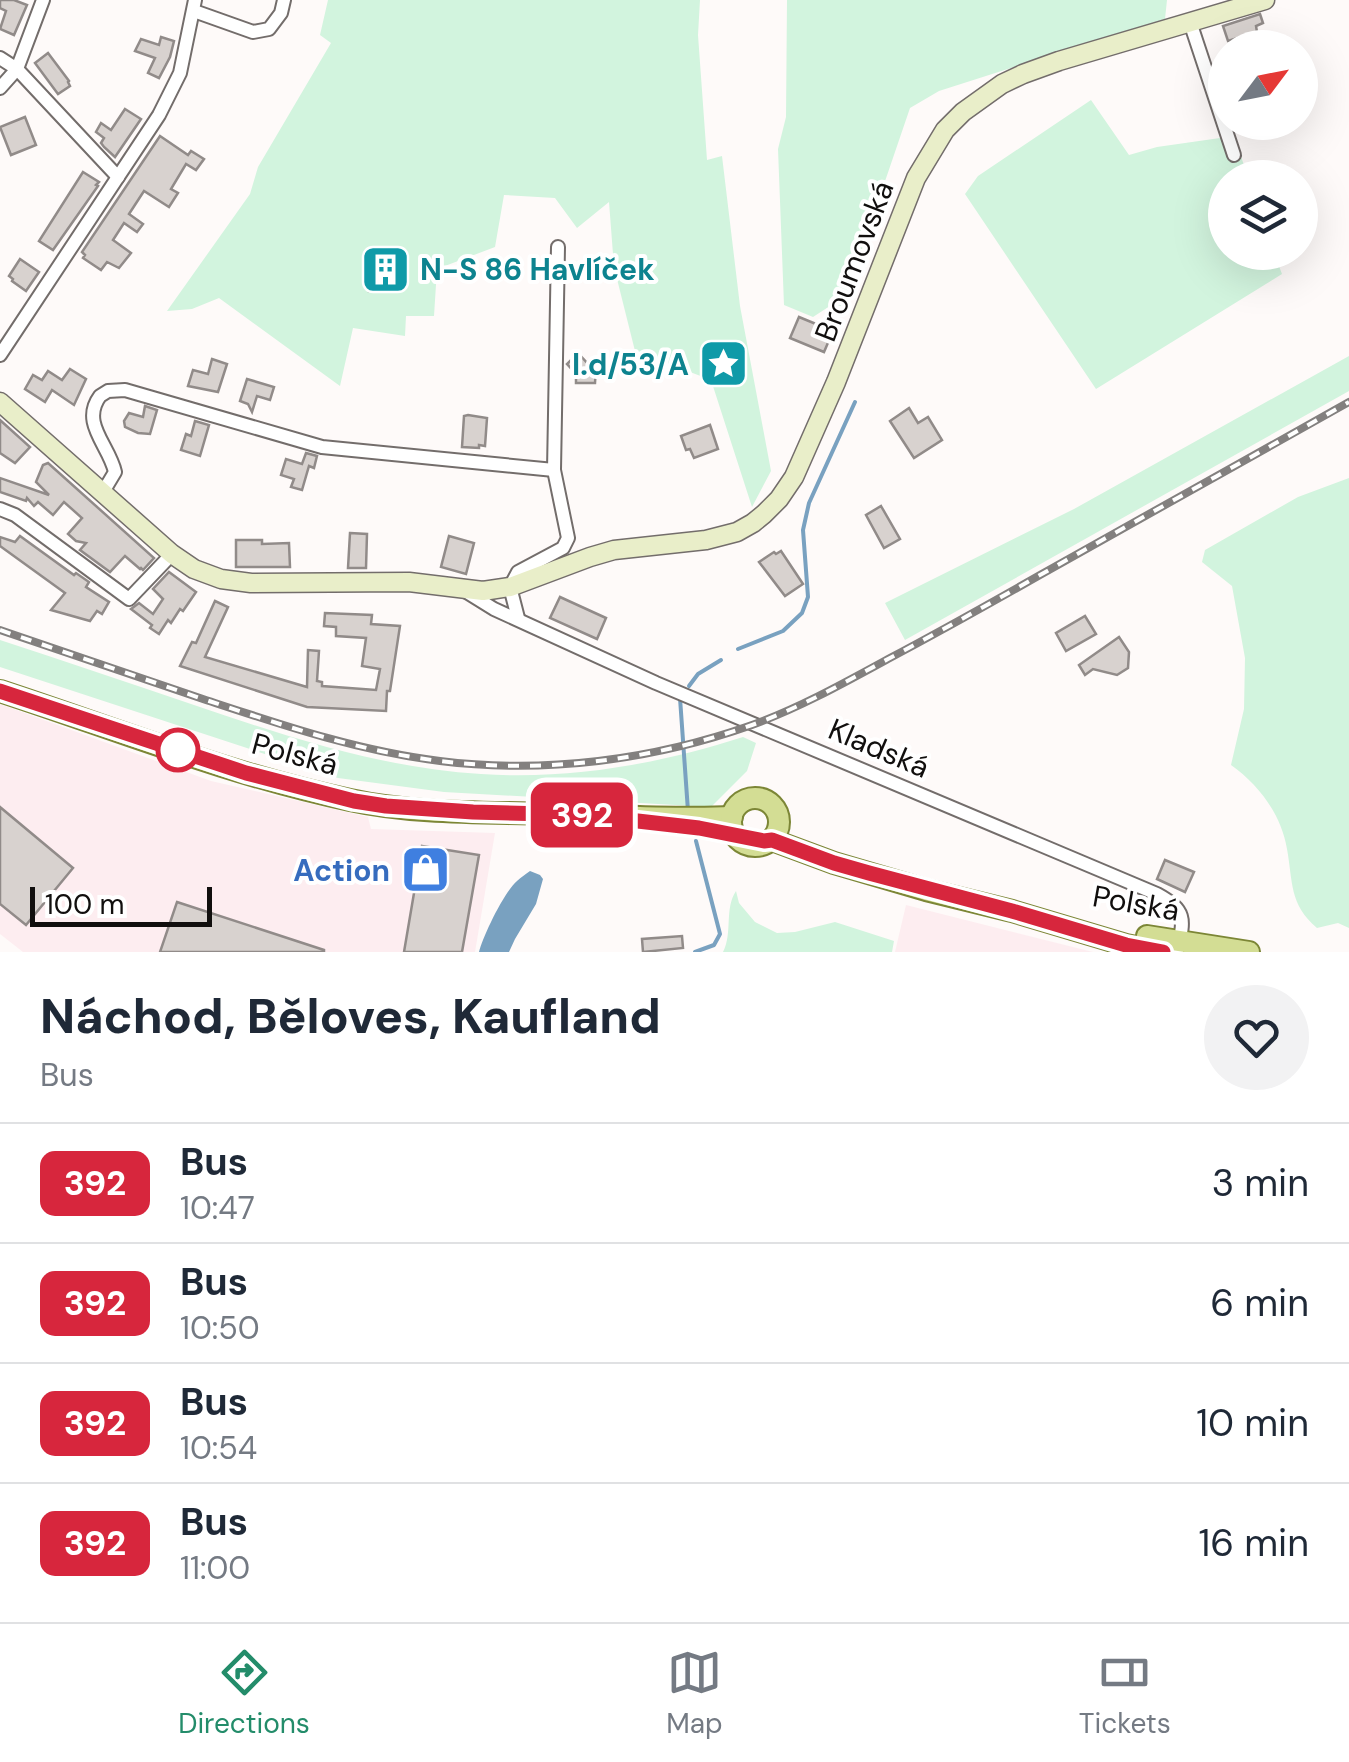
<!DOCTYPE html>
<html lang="en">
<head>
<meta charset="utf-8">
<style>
  body { margin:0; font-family:"DM Sans",sans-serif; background:#f2f2f3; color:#1f2937; height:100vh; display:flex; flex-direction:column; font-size:38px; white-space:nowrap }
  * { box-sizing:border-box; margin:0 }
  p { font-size:32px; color:#747a83 }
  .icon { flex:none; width:55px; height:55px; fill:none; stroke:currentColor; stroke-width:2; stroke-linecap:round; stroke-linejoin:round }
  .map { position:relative; height:952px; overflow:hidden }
  .details { display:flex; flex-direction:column; background:#fff; flex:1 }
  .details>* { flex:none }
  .badge { padding:0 20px; border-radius:15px; font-size:35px; line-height:65px }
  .needle { width:65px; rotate:58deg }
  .buttons { position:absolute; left:1208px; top:30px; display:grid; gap:20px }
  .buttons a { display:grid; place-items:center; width:110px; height:110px; border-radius:50%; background:#fff; box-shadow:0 10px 40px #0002; font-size:50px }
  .scale { position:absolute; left:30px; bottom:25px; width:182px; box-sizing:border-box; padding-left:10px; border:5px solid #110f0e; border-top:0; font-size:28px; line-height:35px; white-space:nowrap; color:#110f0e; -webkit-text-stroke:8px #fff; paint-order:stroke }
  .map>.badge { position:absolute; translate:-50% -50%; box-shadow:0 0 0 5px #fff }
  .round { display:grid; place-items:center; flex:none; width:105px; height:105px; border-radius:52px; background:#f2f2f3 }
  .overview { display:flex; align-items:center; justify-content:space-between; height:170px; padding:0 40px }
  h1 { font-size:48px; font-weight:800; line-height:75px }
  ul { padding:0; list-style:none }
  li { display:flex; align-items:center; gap:30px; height:120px; padding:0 40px; border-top:2px solid #e0e1e3 }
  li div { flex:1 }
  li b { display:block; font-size:38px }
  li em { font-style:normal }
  li .badge { min-width:110px; font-weight:700; text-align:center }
  .tab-bar { display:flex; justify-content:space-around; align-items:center; height:140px; border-top:2px solid #e0e1e3; background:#fff; font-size:28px; color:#747a83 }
  .tab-bar a { display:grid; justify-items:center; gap:5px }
  .tab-bar .on { color:#238c6a }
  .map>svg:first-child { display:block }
  .commercial { fill:#fdedf0 }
  .green { fill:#d2f4de }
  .water { fill:#79a1c0 }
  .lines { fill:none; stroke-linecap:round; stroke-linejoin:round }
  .stream { stroke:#79a1c0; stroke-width:4 }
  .building { fill:#d8d2cf; stroke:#918b89; stroke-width:2.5 }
  .minor-casing { stroke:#736d6b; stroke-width:16 }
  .secondary-casing { stroke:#736d6b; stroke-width:21 }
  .primary-casing { stroke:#7c8636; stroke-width:24 }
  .minor { stroke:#fff; stroke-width:12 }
  .secondary { stroke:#e9eec9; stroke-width:18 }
  .primary { stroke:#d3dd94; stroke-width:20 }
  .rail-casing { stroke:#83807f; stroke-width:8 }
  .rail { stroke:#fff; stroke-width:4; stroke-dasharray:11; stroke-linecap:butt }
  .line-casing { stroke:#fff; stroke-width:22 }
  .line { stroke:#d7263d; stroke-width:15 }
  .stop-dot { fill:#fff; stroke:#d7263d; stroke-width:5 }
  .labels { text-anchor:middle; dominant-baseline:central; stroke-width:8; stroke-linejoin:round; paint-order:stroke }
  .street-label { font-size:30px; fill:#110f0e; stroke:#fff }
  .culture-label { font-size:30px; font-weight:bold; fill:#0d838f; stroke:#fff; text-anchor:start }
  .shop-label { font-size:30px; font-weight:bold; fill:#366cbe; stroke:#fff; text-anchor:end }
</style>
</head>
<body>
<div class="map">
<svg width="1349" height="952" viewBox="0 0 1349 952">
  <rect width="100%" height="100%" fill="#fefaf9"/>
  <g class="commercial">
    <path d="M0,704L211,781L368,817L371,829L495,833L475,952H23L0,934Z"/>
    <path d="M906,905L1093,952H895Z"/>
  </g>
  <g class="green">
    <path d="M328,0H700L698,35L707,160L722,156L740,306L771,471L752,507L711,380L635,351L614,267L609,202L577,228L555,198L504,195L495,247L437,269L434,316H406L405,336L353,328L340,386L219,298L192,309L167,311L250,194L258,167L331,43L320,35Z"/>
    <path d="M787,0H1167L1165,19L939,91L910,108L852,278L845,307L833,304L813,317L784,305L778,149L786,117Z"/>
    <path d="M1091,100L1129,155L1157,147L1234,136L1248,177L1225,178V252L1274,253L1282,274L1096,389L965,194L978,176Z"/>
    <path d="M1349,356V391L905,640L885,603L1074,509Z"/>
    <path d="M1349,478V928L1338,923L1317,928C1289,904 1293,882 1287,849C1281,814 1259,785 1231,765L1244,709L1245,658L1232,586L1202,562L1205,550L1298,497Z"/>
    <path d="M0,640C65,661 129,683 194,705C288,737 381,768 481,774C570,780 659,764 743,737L756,743L747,771L711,807L444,792L338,778L0,667Z"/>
    <path d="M736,891L739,903L755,922L777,933L795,932L835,922L894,941L892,952H723C733,933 724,909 736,891Z"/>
  </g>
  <path class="water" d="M530,871L540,875L543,879L536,904L515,939L509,952H479C483,936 504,892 517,881C521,877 526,874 530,871Z"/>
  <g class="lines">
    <g class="stream">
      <path d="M738,649L783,631L802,613L808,597L803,530L809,503L855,402"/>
      <path d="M689,686L698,674L721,660"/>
      <path d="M680,698L688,811"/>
      <path d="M695,952L714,945L720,934L696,841"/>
    </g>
  </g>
  <g class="building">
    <path d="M0,0H14L27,5L14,35L0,29L6,11L0,8Z"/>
    <path d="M1260,14L1263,23L1256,26L1257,32L1228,41L1223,26Z"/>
    <path d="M161,37L174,41L170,57L159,78L148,73L155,58L135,51L141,39L159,45Z"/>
    <path d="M48,53L69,81L68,82L70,86L58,94L35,63Z"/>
    <path d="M125,109L141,119L115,157L104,147L101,143L104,138L96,132L101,123L111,130Z"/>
    <path d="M25,117L36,145L11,155L0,127Z"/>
    <path d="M160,136L188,155L191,151L204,159L196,170L186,164L171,189L178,193L169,207L144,191L129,214L143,224L137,232L124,223L113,240L131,253L119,268L107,262L101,270L83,258L85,255L82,252Z"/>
    <path d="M83,172L99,182L96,185L98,186L53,250L39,241Z"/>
    <path d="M389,248L395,252H402L404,259L388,280L370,290L376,273L371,264L384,255Z"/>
    <path d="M20,259L39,272L26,291L12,281L13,279L9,276Z"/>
    <path d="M799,317L833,331L824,352L790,338Z"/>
    <path d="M578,353L590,366H596L595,383H576V374L567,364Z"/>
    <path d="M212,359L227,364L218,392L188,386L193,370L208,374Z"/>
    <path d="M70,369L86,379L74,405L52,390L45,402L25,389L33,375L42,380L48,371L62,380Z"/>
    <path d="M247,379L274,387L270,400L257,396L252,412L248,404L240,401Z"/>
    <path d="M145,406L157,410L150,434L138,433L125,427L124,421L129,413L143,417Z"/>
    <path d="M909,408L918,423L928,417L942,440L914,458L890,421Z"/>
    <path d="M468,415L487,418L485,446L479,445V448L462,447L464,416Z"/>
    <path d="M0,420L30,447L15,463L0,453Z"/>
    <path d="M195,421L209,425L200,456L181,450L186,434L191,436Z"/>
    <path d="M710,425L718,449L694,458L690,449L686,450L681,436Z"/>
    <path d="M306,453L317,456L314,468L309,466L302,490L291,487L294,479L281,475L286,459L302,464Z"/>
    <path d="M48,463L154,558L143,570L141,568L140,569L125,556L110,572L80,550L86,543L76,541L68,534L82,518L64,502L53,515L38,502L34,506L27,498L26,501L0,492V478L49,495L36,482L43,465Z"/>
    <path d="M881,506L900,539L884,548L866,515Z"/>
    <path d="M350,533L367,534L366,568H348Z"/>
    <path d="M20,536L74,575L76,573L89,582L86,587L109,602L102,614L97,611L90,621L51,610L65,593L0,546V537L15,542Z"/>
    <path d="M449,536L474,543L466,574L441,567Z"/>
    <path d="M236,540H262V544L289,543L290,567H236Z"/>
    <path d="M781,551L803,584L785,596L759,562L774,552L776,554Z"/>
    <path d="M169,572L196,592L183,611L180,609L171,623L168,620L159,634L150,628L152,625L131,609L139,603L153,614L163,599L153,589Z"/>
    <path d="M560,597L606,618L597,639L550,618Z"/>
    <path d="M215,601L228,607L205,657L307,687L308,650L319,651L317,681L322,682V686L376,690L380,669L362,666L366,638L336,636V627L324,626L325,613L372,615L371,624L400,626L390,691H387L386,711L307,707L180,666L192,642L196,643Z"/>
    <path d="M1085,616L1096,634L1066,651L1056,633Z"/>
    <path d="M1119,637L1129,652L1128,668L1117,675L1093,669L1085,675L1079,665Z"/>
    <path d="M0,807L73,868L26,925L0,904Z"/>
    <path d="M422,846L479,855L462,952H404Z"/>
    <path d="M1165,860L1194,872L1185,892L1157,879Z"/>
    <path d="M177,902L324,950V952H160Z"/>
    <path d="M682,936L683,948L643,952L642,939Z"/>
  </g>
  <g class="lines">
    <defs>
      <g id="minor">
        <path d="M194,11L253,32L269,29L281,13L284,0"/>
        <path d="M1190,22L1234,155"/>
        <path d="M0,58L17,69L118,177"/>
        <path d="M0,88L17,69L43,0"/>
        <path d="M0,355L159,115L180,73L195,0"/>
        <path d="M103,492L115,472C109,445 80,423 100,396L108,391L125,390L322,447L554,470"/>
        <path d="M0,509L15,515L129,599L172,554"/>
        <path d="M465,591L494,609L656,683L1157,894C1188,911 1184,920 1177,952"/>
        <path d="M518,618L510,587L518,572L563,548L568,538L554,470L558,247"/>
      </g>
      <path id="secondary" d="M0,402L172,554L194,569L221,579L251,583L409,582L483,591L510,587L590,557L614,550L706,540L737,532L753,523L764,514L779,499L794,477L836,382L916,178L945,130L963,112L1002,84L1023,74L1059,61L1265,0"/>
      <g id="primary">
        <path d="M0,691C116,729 231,775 350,800C414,814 483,812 548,814C610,815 671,820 732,817"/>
        <circle cx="755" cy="822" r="24"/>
        <path d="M772,840L834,863L926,890L1012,911L1126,945L1163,952"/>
        <path d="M1147,936L1249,952"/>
      </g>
    </defs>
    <use href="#minor" class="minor-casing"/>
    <use href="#secondary" class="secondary-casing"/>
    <use href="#primary" class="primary-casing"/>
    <use href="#minor" class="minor"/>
    <use href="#secondary" class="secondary"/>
    <use href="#primary" class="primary"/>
    <defs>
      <path id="rail" d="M0,630C67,653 133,675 200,698C279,724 357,751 440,761C545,774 653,760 752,725C799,708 844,683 888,659C939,632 989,604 1040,575C1143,517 1246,460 1349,402"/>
    </defs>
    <use href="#rail" class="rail-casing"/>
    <use href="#rail" class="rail"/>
  </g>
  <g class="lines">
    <defs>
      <path id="line" d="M0,691L246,773L354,801L386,806L473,812L585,815L699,828L764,841L772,840L834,863L869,873L1012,911L1126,945L1163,952"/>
    </defs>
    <use href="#line" class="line-casing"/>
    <use href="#line" class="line"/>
  </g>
  <defs>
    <symbol id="building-square" viewBox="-11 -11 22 22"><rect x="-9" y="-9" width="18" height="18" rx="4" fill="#0f9aa8" stroke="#fff"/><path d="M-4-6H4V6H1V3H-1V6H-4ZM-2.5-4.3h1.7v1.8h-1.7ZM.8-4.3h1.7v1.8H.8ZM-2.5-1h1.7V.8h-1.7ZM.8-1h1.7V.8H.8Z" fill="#fff"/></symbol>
    <symbol id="sight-square" viewBox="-11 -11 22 22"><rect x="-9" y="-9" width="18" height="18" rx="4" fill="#0f9aa8" stroke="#fff"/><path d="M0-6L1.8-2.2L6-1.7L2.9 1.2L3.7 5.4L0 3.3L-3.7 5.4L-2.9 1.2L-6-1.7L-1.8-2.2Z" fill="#fff"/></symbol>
    <symbol id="shop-square" viewBox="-11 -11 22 22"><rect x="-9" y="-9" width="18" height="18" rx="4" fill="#3f7fe0" stroke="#fff"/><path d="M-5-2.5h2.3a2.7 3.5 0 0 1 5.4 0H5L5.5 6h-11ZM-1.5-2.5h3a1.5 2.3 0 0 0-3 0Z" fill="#fff"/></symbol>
  </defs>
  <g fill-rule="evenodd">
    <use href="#building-square" x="358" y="242" width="55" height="55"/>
    <use href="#sight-square" x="696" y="336" width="55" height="55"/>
    <use href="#shop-square" x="398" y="842" width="55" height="55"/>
  </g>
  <circle class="stop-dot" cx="178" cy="750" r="20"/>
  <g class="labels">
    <g class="street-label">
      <text transform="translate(854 261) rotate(-69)">Broumovská</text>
      <text transform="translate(879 748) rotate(23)">Kladská</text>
      <text transform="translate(295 754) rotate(15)">Polská</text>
      <text transform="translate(1136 903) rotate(10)">Polská</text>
    </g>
    <g class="culture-label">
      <text x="420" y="269">N-S 86 Havlíček</text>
      <text x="689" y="364" text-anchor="end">I.d/53/A</text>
    </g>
    <g class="shop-label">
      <text x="390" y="870">Action</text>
    </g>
  </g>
</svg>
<div class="buttons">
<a><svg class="needle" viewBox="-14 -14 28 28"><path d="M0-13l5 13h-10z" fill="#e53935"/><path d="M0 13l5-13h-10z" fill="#747a83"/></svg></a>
<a><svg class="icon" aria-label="layers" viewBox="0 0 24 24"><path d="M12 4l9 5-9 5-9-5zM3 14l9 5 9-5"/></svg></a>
</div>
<div class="scale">100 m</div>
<b class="badge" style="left:582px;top:815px;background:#d7263d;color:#fff">392</b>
</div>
<section class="details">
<div class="overview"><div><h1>Náchod, Běloves, Kaufland</h1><p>Bus</p></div><a class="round"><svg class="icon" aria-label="heart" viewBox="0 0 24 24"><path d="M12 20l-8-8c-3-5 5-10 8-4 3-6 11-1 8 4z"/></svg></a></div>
<ul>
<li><span class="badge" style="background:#d7263d;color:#fff">392</span><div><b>Bus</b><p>10:47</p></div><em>3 min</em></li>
<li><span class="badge" style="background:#d7263d;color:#fff">392</span><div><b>Bus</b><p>10:50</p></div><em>6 min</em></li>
<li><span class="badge" style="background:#d7263d;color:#fff">392</span><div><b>Bus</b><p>10:54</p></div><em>10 min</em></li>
<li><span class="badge" style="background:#d7263d;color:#fff">392</span><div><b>Bus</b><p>11:00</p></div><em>16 min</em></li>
</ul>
</section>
<nav class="tab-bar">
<a class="on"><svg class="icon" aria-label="directions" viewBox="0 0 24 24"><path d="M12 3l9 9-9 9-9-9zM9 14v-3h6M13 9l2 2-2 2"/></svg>Directions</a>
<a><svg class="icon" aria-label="map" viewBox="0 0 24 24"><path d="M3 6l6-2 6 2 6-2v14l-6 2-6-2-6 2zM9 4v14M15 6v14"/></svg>Map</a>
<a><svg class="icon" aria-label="tickets" viewBox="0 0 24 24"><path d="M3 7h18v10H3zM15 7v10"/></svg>Tickets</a>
</nav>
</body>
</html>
